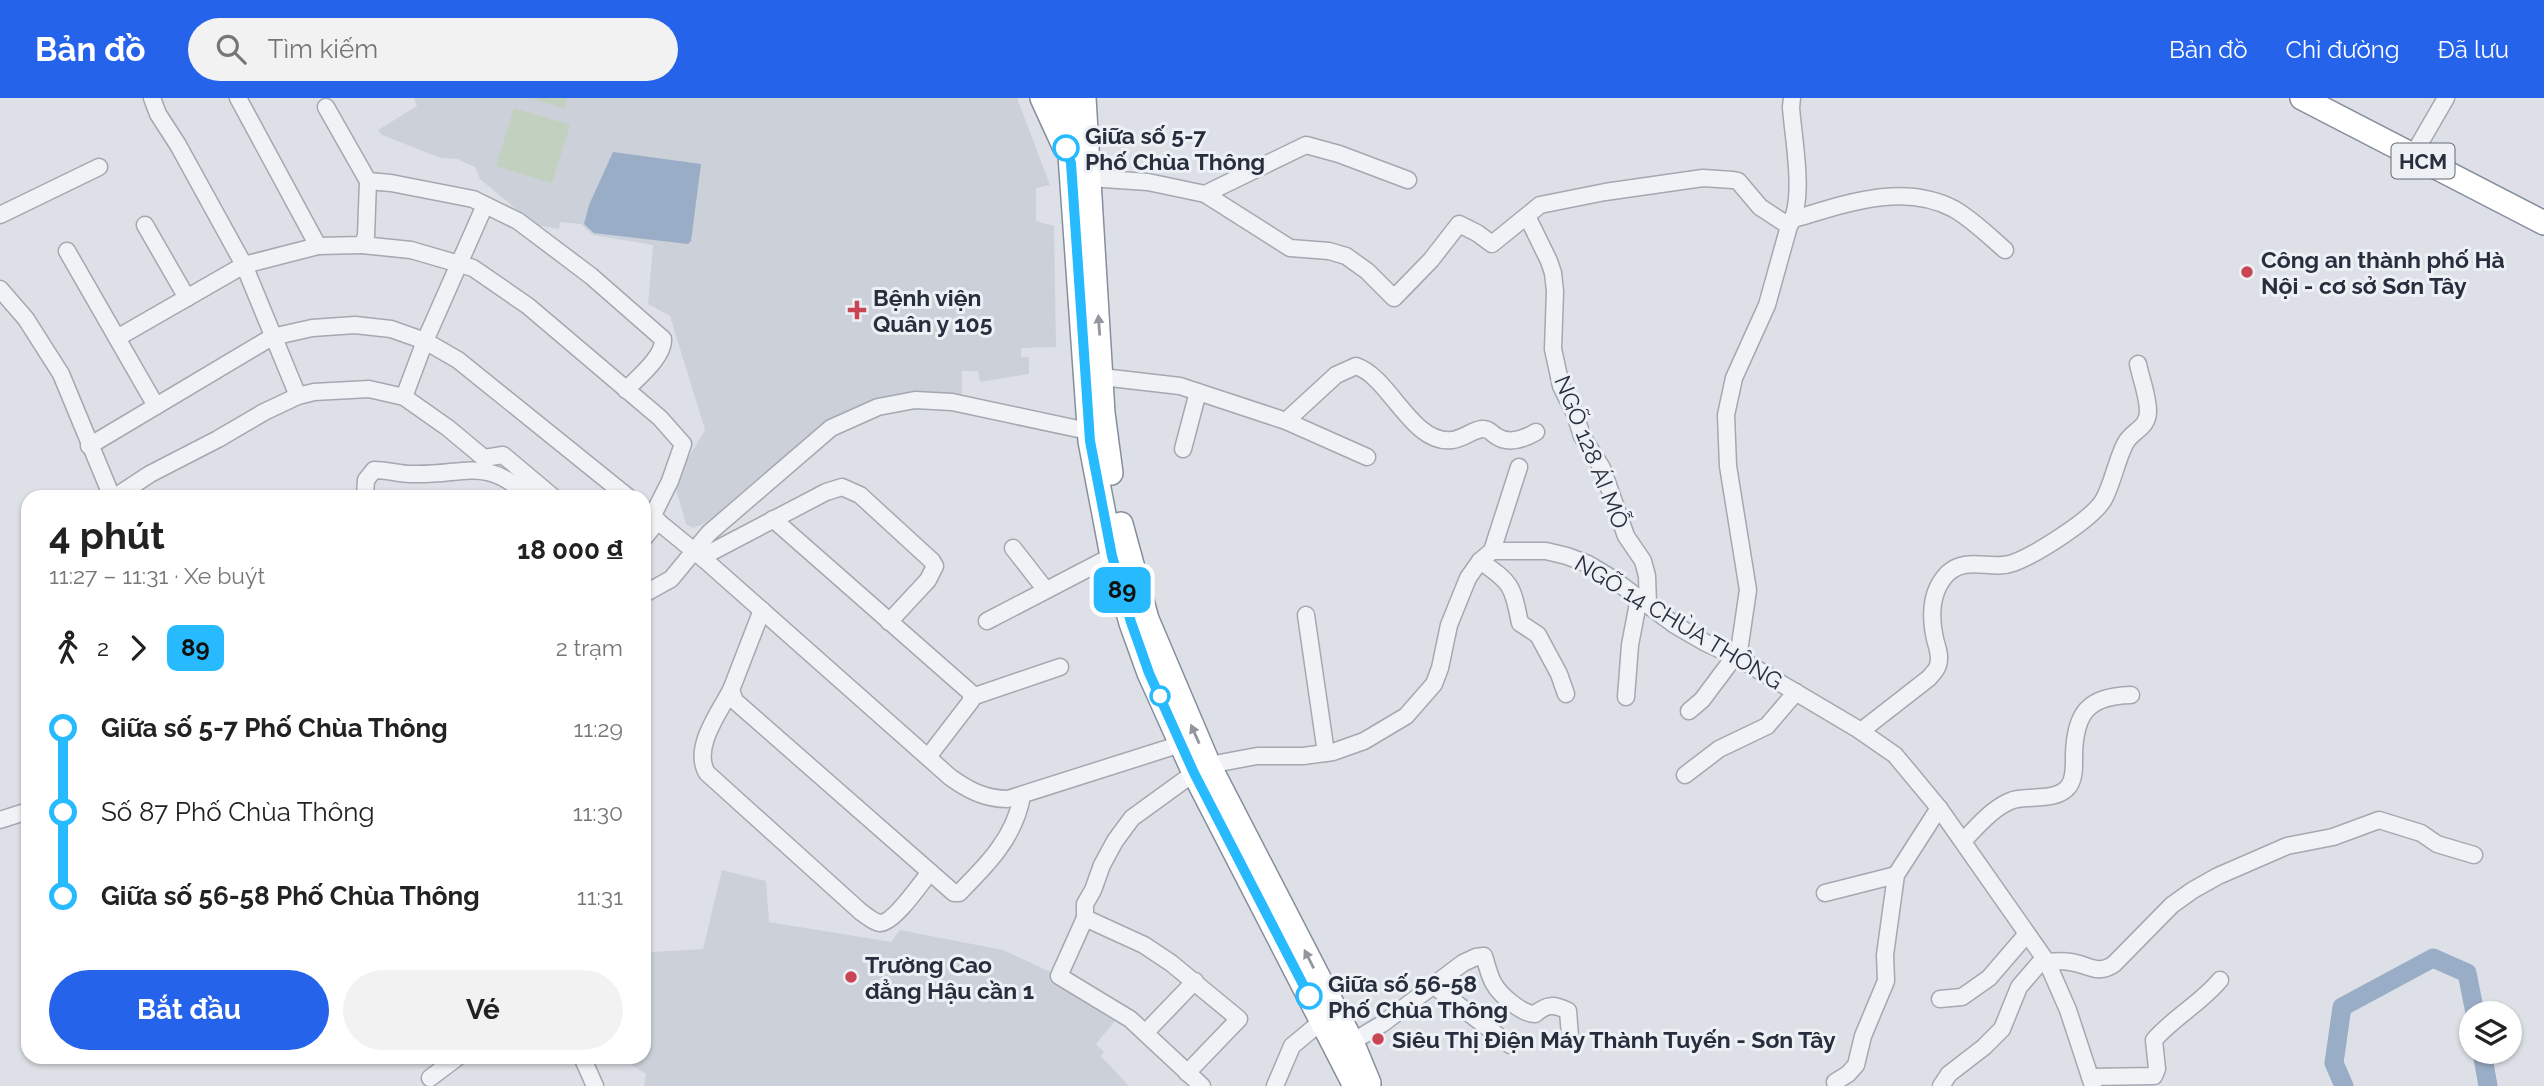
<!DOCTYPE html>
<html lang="vi">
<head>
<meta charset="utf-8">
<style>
  body { margin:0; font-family:Raleway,sans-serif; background:#f2f2f2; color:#222; height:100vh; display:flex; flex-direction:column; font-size:26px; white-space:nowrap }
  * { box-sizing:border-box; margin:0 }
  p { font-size:23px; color:#767676 }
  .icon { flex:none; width:38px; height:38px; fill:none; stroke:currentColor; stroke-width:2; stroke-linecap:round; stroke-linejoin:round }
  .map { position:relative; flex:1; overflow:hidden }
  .details { position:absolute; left:21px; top:392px; width:630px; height:574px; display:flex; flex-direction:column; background:#fff; border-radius:21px; box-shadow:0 2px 5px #0004 }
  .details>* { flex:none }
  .badge { padding:0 14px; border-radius:10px; font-size:24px; line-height:46px }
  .buttons { position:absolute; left:2459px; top:903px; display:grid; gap:14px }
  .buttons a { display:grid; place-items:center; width:63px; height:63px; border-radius:50%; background:#fff; box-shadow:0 2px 5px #0004; font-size:35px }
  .map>.badge { position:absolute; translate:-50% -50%; box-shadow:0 0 0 4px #fff }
  .legs { display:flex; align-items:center; gap:10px; height:77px; padding:0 28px; font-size:23px }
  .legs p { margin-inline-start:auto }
  .overview { display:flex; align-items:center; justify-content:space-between; height:119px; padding:0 28px }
  h1 { font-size:38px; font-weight:700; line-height:52px }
  .button { display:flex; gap:14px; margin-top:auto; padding:14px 28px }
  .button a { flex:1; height:80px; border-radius:42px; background:#2563eb; color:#fff; font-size:28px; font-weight:700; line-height:80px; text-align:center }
  .button a+a { background:#f2f2f2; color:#222 }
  ul { padding:0 28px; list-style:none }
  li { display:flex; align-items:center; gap:24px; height:84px; font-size:26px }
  li i { display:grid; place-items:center; width:10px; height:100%; margin:0 9px; background:currentColor }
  li i::after { content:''; width:18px; height:18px; margin:-9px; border:5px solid; border-radius:50%; background:#fff }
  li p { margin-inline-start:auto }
  li:first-child i { background:linear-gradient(#0000 50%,currentColor 0) }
  li:last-child i { background:linear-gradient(currentColor 50%,#0000 0) }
  header { display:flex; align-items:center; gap:42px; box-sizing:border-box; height:98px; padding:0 35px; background:#2563eb; color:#fff }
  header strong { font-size:33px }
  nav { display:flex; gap:38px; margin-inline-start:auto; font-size:24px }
  .search { width:490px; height:63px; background:#f2f2f2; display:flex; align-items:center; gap:18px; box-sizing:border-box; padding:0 24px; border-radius:38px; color:#767676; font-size:26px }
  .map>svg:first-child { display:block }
  .built { fill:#ccd0d9 }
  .green { fill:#c2d0bf }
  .water { fill:#99adc6 }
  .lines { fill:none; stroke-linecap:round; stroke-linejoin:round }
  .river { stroke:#99adc6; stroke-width:19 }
  .minor-casing { stroke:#a3a8b1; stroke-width:19 }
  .highway-casing { stroke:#858e9d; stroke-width:26 }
  .minor { stroke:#f0f2f5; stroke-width:16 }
  .highway { stroke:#fff; stroke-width:23 }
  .oneway { fill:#93969e }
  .line-1-casing { stroke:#fff; stroke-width:16 }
  .line-1 { stroke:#27baff; stroke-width:10 }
  .stop-1-dot { fill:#fff; stroke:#27baff; stroke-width:3.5 }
  .poi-dot { fill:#c94553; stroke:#edf0f5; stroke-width:2.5 }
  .labels { text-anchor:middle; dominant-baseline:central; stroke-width:6; stroke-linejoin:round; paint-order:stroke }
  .shield { fill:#edf0f5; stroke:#626874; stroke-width:2 }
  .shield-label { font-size:21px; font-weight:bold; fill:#272e3d }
  .stop-label { font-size:23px; font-weight:bold; fill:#272e3d; stroke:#edf0f5; text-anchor:start }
  .poi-label { font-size:23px; font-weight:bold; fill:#272e3d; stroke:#edf0f5; text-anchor:start }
  .street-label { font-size:23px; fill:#272e3d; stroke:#edf0f5 }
</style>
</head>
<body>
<header>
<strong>Bản đồ</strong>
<div class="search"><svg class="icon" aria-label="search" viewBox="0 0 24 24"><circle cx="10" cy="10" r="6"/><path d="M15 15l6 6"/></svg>Tìm kiếm</div>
<nav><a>Bản đồ</a><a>Chỉ đường</a><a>Đã lưu</a></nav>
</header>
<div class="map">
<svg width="2544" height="988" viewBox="0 0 2544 988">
  <rect width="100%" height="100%" fill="#dde1e7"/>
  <g class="built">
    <path d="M414,0H1017L1050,87L1036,90V123L1054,128L1056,249L1021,250V259H1029V276L980,284L978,273H962V303L914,300L829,328L705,425L693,430L686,426L674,384L705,332L670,218L648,206L653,147L593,137L581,126L560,124L559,131L535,127L480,81L475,69L457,61L441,60L382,37L378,32L417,8Z"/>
    <path d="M722,772L766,783L769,824L891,844L900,832L1003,852L1057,877L1118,919L1096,946L1104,954L1101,958L1129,988H644L646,976L627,964L623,959H644V861L651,854L703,851Z"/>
  </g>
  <g class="green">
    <path d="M530,0H567L564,10Z"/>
    <path d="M514,10L570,27L552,85L496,68Z"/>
  </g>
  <path class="water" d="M613,54L701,66L691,143L688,146L594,135L584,126L589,107Z"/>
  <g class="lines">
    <g class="river">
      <path d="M2482,954L2488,988"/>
      <path d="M2344,988L2334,965L2342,909L2433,860L2467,875L2475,915"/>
    </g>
    <defs>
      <g id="minor">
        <path d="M152,0L158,16L178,47L244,167L298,298"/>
        <path d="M238,0L318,148"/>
        <path d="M2413,57L2446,0"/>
        <path d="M1089,80L1148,84L1205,96L1290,150L1329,153L1346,158L1367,173L1394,200L1431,162L1459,126L1477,135L1492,146L1540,107L1605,94L1703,80L1733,82L1738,83L1760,109L1789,128"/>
        <path d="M368,83L391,85L473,101L518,123L591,178L663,241C664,259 638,279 626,292"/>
        <path d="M1205,96L1306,47L1339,56L1408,82"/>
        <path d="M0,117L99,69"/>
        <path d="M1527,118L1549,163L1553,175L1555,193L1553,251L1561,288L1575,316L1582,338L1602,370L1626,438L1643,463L1647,478L1648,507"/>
        <path d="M1794,121C1845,106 1903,84 1954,111C1973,122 1989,138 2005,152"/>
        <path d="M145,127L187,200"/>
        <path d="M362,147L411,152L473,170L528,208L660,320L683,346L670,383L652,419"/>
        <path d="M67,153L156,308"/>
        <path d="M0,191L26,221L61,276L112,399"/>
        <path d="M117,240L244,167L318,148L362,147L366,138L368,83L326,9"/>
        <path d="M1102,279L1180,288L1286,323L1367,359"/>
        <path d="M404,299L425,243L485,107"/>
        <path d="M1286,323L1336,277L1356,268C1390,279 1412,347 1452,342C1463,341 1472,332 1482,331C1489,330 1491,335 1496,338C1509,347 1524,341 1536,334"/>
        <path d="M89,348L272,239L312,230L355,227L391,231L425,243L458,262L628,399"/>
        <path d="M1183,351L1198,294"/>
        <path d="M115,399L150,376L218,341L264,314L298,298L314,294L369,291L404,299L448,330L484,360L503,357L553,399"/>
        <path d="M365,399L366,382L374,372C387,372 400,376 412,376C465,378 485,357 529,399"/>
        <path d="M644,412L705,462L950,679C968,692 985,701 1008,701L1181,646"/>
        <path d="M773,421L971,595V603L928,659"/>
        <path d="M644,440L658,423"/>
        <path d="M1013,450L1045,491"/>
        <path d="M1492,453L1519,369"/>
        <path d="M702,459L826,394L842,389L860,397L932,463L935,468L928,482L889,524"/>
        <path d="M1480,463C1512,485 1512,487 1520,525L1538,537L1559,576L1566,596"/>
        <path d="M644,496L671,481L709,435L831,330L878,309L915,302L952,304L1097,335"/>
        <path d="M762,512L731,592L735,603L954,795H959C987,767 1015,739 1022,698"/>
        <path d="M1306,517L1326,655"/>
        <path d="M987,523L1112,458"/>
        <path d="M1738,560L1748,492L1728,368L1726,317L1734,280L1767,207L1789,128C1806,102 1793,40 1791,9L1792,0"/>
        <path d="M731,592C719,615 692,650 707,675L861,814C867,818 873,824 880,825C894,825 921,785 930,774"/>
        <path d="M972,599L1060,569"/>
        <path d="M1626,599L1630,547L1639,500"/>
        <path d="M1689,613L1702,602L1735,558"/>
        <path d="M1861,633L1929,580C1932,576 1937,572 1938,567C1941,558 1937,549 1935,541C1930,518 1930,494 1947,476C1966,457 1991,473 2013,465C2035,457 2093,421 2104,401C2113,384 2116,364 2125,346C2132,332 2148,331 2148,313C2148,298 2141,281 2138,266"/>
        <path d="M1685,677L1719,651L1767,628L1796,594"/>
        <path d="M0,722L28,713"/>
        <path d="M1963,743C1978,728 1993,709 2013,702C2029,697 2057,704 2069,688C2075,679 2074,667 2074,657C2075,615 2088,598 2131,597"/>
        <path d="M1825,795L1896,777"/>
        <path d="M1085,820L1144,847L1171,865L1239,921L1187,975"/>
        <path d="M2047,864C2054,864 2063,862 2070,864C2088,866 2097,878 2114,866L2172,807L2193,792L2218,778L2287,748L2333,739L2379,722L2421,735L2437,746L2474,757"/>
        <path d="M1434,888L1510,947"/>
        <path d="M1940,901L1962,899L1989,880L2026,837"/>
        <path d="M1146,934L1195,883"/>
        <path d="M1352,944L1382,926L1463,865L1476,859L1484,858C1487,867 1489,878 1494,886C1500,897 1522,916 1535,916C1547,906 1554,906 1568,913L1570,938"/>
        <path d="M582,959L595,988"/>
        <path d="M2090,979L2154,978L2157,971L2154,942C2174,919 2201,905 2220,882"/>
        <path d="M430,980L458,959"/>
        <path d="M1835,984L1848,976L1856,967L1863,938L1886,883L1885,857L1896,777L1939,710"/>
        <path d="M1202,988L1130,921L1059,878L1085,820V806L1093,792L1102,767L1115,743L1132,720L1194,675L1209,667L1257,658H1303L1333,654L1364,643L1406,618L1434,586L1440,570L1449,527L1468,480L1480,463L1492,453H1546L1567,458L1588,466L1613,481L1675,527L1706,545L1738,560L1856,630L1895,657L1939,710L2047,864L2068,912L2093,988"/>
        <path d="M1275,988L1292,948L1322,923"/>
        <path d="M1941,988L1949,976L1984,949L2002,931L2019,889L2044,860"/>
      </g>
      <g id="highway">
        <path d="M1042,0L1064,48"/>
        <path d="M1066,0L1090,343L1112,458L1131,525L1149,575L1194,675L1355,988"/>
        <path d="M1084,0L1103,315L1111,375"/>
        <path d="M2302,0L2544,125"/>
        <path d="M1121,426L1147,521L1209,667L1352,944L1369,985"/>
      </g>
    </defs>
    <use href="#minor" class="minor-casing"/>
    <use href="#highway" class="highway-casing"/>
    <use href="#minor" class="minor"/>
    <use href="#highway" class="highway"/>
  </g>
  <defs><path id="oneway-solid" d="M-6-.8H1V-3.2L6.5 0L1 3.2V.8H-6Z" transform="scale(1.75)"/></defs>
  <g class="oneway">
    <use href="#oneway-solid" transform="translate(1099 227) rotate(-94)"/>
    <use href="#oneway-solid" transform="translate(1195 636) rotate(-114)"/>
    <use href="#oneway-solid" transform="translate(1309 861) rotate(-117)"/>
  </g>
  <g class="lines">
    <defs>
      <path id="line-1" d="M1066,50L1071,65L1090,343L1112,458L1131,524L1149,575L1194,675L1309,898"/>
    </defs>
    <use href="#line-1" class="line-1-casing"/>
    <use href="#line-1" class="line-1"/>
  </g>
  <g class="stop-1-dot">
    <circle cx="1066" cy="50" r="12"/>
    <circle cx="1160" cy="598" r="9"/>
    <circle cx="1309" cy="898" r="12"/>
  </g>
  <g class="poi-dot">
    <circle cx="2247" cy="174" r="7"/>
    <path d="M853.5 201.5h7v7h7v7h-7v7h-7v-7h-7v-7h7z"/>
    <circle cx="851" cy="879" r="7"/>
    <circle cx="1378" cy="941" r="7"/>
  </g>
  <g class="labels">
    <rect class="shield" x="2391.5" y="45.5" width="63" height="35" rx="5"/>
    <g class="shield-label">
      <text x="2423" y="63">HCM</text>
    </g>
    <g class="stop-label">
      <text x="1085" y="37">Giữa số 5-7<tspan x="1085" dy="26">Phố Chùa Thông</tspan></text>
      <text x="1328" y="885">Giữa số 56-58<tspan x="1328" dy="26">Phố Chùa Thông</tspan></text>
    </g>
    <g class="poi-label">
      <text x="2261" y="161">Công an thành phố Hà<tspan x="2261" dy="26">Nội - cơ sở Sơn Tây</tspan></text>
      <text x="873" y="199">Bệnh viện<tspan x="873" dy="26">Quân y 105</tspan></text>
      <text x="865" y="866">Trường Cao<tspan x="865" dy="26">đẳng Hậu cần 1</tspan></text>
      <text x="1392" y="941">Siêu Thị Điện Máy Thành Tuyến - Sơn Tây</text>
    </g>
    <g class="street-label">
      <text transform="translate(1592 354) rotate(68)">NGÕ 128 ÁI MỖ</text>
      <text transform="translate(1679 524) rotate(31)">NGÕ 14 CHÙA THÔNG</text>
    </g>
  </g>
</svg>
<div class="buttons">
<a><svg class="icon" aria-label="layers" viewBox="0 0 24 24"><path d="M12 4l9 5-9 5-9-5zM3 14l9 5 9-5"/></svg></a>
</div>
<b class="badge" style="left:1122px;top:492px;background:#27baff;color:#111">89</b>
<section class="details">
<div class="overview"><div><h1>4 phút</h1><p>11:27 – 11:31 · Xe buýt</p></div><b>18 000 ₫</b></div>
<div class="legs"><svg class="icon" aria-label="walk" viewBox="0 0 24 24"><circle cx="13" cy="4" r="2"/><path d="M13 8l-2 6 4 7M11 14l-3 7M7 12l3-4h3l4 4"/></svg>2<svg class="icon" aria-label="forward" viewBox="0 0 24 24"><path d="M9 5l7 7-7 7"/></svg><b class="badge" style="background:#27baff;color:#111">89</b><p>2 trạm</p></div>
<ul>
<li><i style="color:#27baff"></i><b>Giữa số 5-7 Phố Chùa Thông</b><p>11:29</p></li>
<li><i style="color:#27baff"></i><span>Số 87 Phố Chùa Thông</span><p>11:30</p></li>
<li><i style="color:#27baff"></i><b>Giữa số 56-58 Phố Chùa Thông</b><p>11:31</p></li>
</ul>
<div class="button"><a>Bắt đầu</a><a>Vé</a></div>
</section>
</div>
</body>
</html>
